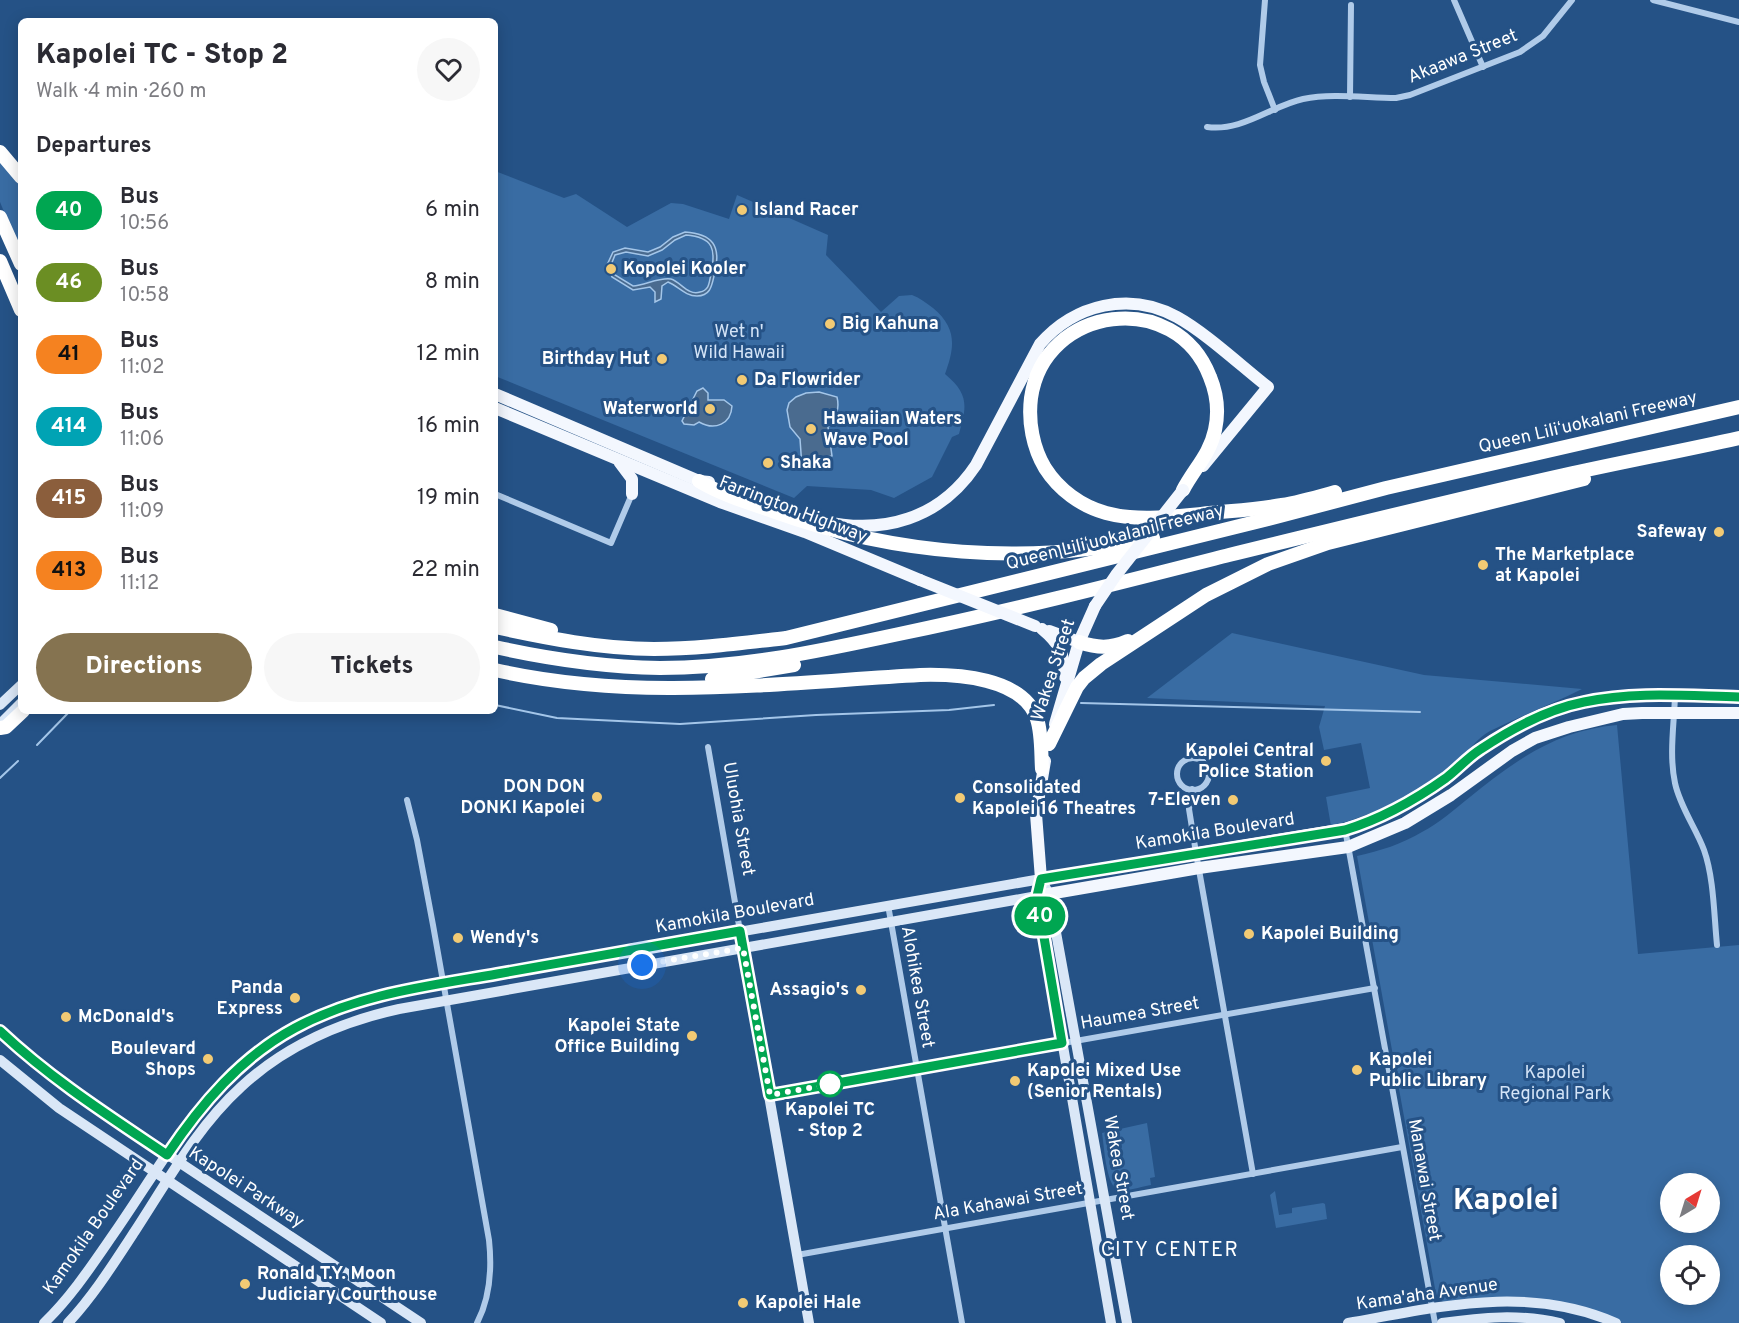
<!DOCTYPE html>
<html lang="en">
<head>
<meta charset="utf-8">
<style>
  body { margin:0; font-family:Overpass,sans-serif; background:#f7f7f7; color:#2b2b33; height:100vh; display:flex; flex-direction:column; font-size:22px; white-space:nowrap }
  * { box-sizing:border-box; margin:0 }
  p { font-size:20px; color:#7c7c81 }
  .icon { flex:none; width:33px; height:33px; fill:none; stroke:currentColor; stroke-width:2; stroke-linecap:round; stroke-linejoin:round }
  .map { position:relative; flex:1; overflow:hidden }
  .panel { position:absolute; left:18px; top:18px; width:480px; height:696px; display:flex; flex-direction:column; background:#fff; border-radius:9px; box-shadow:0 3px 15px #0003 }
  .panel>* { flex:none }
  .badge { padding:0 12px; border-radius:20px; font-size:21px; line-height:39px }
  .needle { width:39px; rotate:38deg }
  .buttons { position:absolute; left:1660px; top:1173px; display:grid; gap:12px }
  .buttons a { display:grid; place-items:center; width:60px; height:60px; border-radius:50%; background:#fff; box-shadow:0 3px 15px #0003; font-size:30px }
  .you { position:absolute; width:30px; height:30px; margin:-15px; border:4px solid #fff; border-radius:50%; background:#1a73e8; box-shadow:0 0 0 9px #1a73e833 }
  .map>.badge { position:absolute; translate:-50% -50%; box-shadow:0 0 0 3px #fff }
  h2 { padding:0 18px; font-size:22px; line-height:54px }
  .round { display:grid; place-items:center; flex:none; width:63px; height:63px; border-radius:32px; background:#f7f7f7 }
  .headline { display:flex; align-items:center; justify-content:space-between; height:102px; padding:0 18px }
  h1 { font-size:28px; font-weight:800; line-height:45px }
  .cta { display:flex; gap:12px; margin-top:auto; padding:12px 18px }
  .cta a { flex:1; height:69px; border-radius:36px; background:#857350; color:#fff; font-size:24px; font-weight:800; line-height:69px; text-align:center }
  .cta a+a { background:#f7f7f7; color:#2b2b33 }
  ul { padding:0; list-style:none }
  li { display:flex; align-items:center; gap:18px; height:72px; padding:0 18px }
  li div { flex:1 }
  li b { display:block; font-size:22px }
  li em { font-style:normal }
  li .badge { min-width:66px; font-weight:700; text-align:center }
  .map>svg:first-child { display:block }
  .green { fill:#396ca3; fill-rule:evenodd }
  .water { fill:#4a6b8f; stroke:#a4c6e9; stroke-width:1.5; fill-rule:evenodd }
  .lines { fill:none; stroke-linecap:round; stroke-linejoin:round }
  .stream { stroke:#a4c6e9; stroke-width:2 }
  .street { stroke:#b0cbe9; stroke-width:6 }
  .secondary { stroke:#dae7f7; stroke-width:10 }
  .primary { stroke:#f3f7fe; stroke-width:12 }
  .highway { stroke:#fff; stroke-width:14 }
  .primary-bridge { stroke:#f3f7fe; stroke-width:12 }
  .line-casing { stroke:#fff; stroke-width:14 }
  .line { stroke:#00a651; stroke-width:9 }
  .walk { stroke:#fff; stroke-width:6; stroke-dasharray:0 10.8 }
  .poi-dot { fill:#f2ca74; stroke:#255286; stroke-width:2 }
  .stop-dot { fill:#fff; stroke:#00a651; stroke-width:3 }
  .labels { text-anchor:middle; dominant-baseline:central; stroke-width:6; stroke-linejoin:round; paint-order:stroke }
  .street-label { font-size:18px; fill:#fff; stroke:#255286 }
  .poi-label { font-size:18px; font-weight:bold; fill:#fff; stroke:#255286; text-anchor:start }
  .park-label { font-size:18px; fill:#d4e4f7; stroke:#255286 }
  .stop-label { font-size:18px; font-weight:bold; fill:#fff; stroke:#255286 }
  .neighbourhood-label { font-size:20px; letter-spacing:1.5px; fill:#fff; stroke:#255286 }
  .town-label { font-size:30px; font-weight:bold; fill:#fff; stroke:#255286 }
</style>
</head>
<body>
<div class="map">
<svg width="1739" height="1323" viewBox="0 0 1739 1323">
  <rect width="100%" height="100%" fill="#255286"/>
  <g class="green">
    <path d="M0,159L21,184V253L0,202Z"/>
    <path d="M495,171L564,198L576,194L627,227L671,203L683,204L729,219L737,195L828,235L826,255L881,312L899,296L912,295C920,298 926,303 933,308C957,328 955,347 945,374C969,394 967,406 959,434L952,437L932,477L894,498L871,490L807,486L794,498L495,376Z"/>
    <path d="M1232,633L1424,675L1582,689C1552,704 1521,716 1490,731C1478,737 1468,752 1457,761C1416,794 1381,813 1331,826L1326,797L1370,788L1361,743L1324,750L1319,727L1325,706L1147,698Z"/>
    <path d="M1617,725L1638,954L1739,945V1323H1622L1585,1310L1443,1302L1436,1294L1357,856C1380,851 1402,844 1422,832C1439,823 1455,809 1470,797C1516,760 1557,730 1617,725ZM1671,1184H1710V1222H1671ZM1671,1256H1710V1294H1671Z"/>
    <path d="M1147,1123L1155,1177L1150,1178L1151,1185C1142,1186 1125,1193 1117,1189C1106,1184 1104,1145 1102,1133Z"/>
    <path d="M1275,1191L1279,1215L1292,1213V1208L1323,1203L1325,1204L1327,1219L1276,1228L1270,1195Z"/>
  </g>
  <g class="water">
    <path d="M685,232C713,234 721,246 715,272C712,283 712,296 697,296C685,296 678,286 668,282L662,286L661,299L655,302V292L650,287L633,290L612,277L607,265L613,252L625,248L648,252L660,247L673,237ZM686,235C714,237 716,250 711,274C709,282 710,290 700,292C688,296 681,282 671,279C660,277 645,285 633,286L615,275L611,265L615,255L626,252L648,256L662,250L675,240Z"/>
    <path d="M703,388L708,393V400H724L732,406C731,424 715,431 699,422L694,425L684,424L682,421L697,391Z"/>
    <path d="M819,392L837,397C840,409 836,417 828,427L832,456L815,459V465L802,467L800,439L790,427L787,410L789,403L796,397L806,393Z"/>
  </g>
  <g class="lines">
    <g class="stream">
      <path d="M1081,703L1420,712"/>
      <path d="M495,705L557,718L680,724L816,715L949,710L994,705"/>
      <path d="M37,745L70,711"/>
      <path d="M0,778L18,761"/>
    </g>
    <g class="street">
      <path d="M1265,0L1260,65L1264,82L1275,110"/>
      <path d="M1454,0L1483,67"/>
      <path d="M1653,0L1739,22"/>
      <path d="M1350,97L1351,5"/>
      <path d="M1207,127C1242,132 1271,106 1303,99C1333,93 1366,98 1396,98L1410,95L1520,52L1543,36L1572,0"/>
      <path d="M495,494L611,543L632,494"/>
      <path d="M1675,696C1674,725 1669,755 1675,783C1680,807 1696,828 1704,850C1714,878 1714,916 1717,945"/>
      <path d="M708,747L740,931"/>
      <circle cx="1193" cy="774" r="16"/>
      <path d="M1192,789L1189,809L1196,853L1253,1174"/>
      <path d="M407,800L417,840L433,925L489,1240C492,1268 490,1298 477,1323"/>
      <path d="M1345,829L1435,1323"/>
      <path d="M888,905L962,1323"/>
      <path d="M770,1095L1375,988"/>
      <path d="M797,1255L1402,1147"/>
    </g>
    <g class="secondary">
      <path d="M0,705L21,685"/>
      <path d="M0,724L21,703"/>
      <path d="M740,931L809,1323"/>
      <path d="M0,1031L32,1059L90,1103L421,1323"/>
      <path d="M0,1060L59,1108L381,1323"/>
      <path d="M44,1323C73,1295 94,1262 117,1229C152,1178 184,1122 227,1078C272,1032 334,1005 396,992L1041,879L1049,894L1127,1323"/>
      <path d="M68,1323C94,1295 114,1263 135,1231C167,1182 197,1127 241,1087C285,1046 340,1022 399,1009L1037,896L1111,1323"/>
      <path d="M1348,1323C1439,1307 1527,1284 1616,1323"/>
      <path d="M1442,1323C1482,1317 1521,1314 1560,1323"/>
    </g>
    <g class="primary">
      <path d="M495,394L699,481L709,482"/>
      <path d="M495,408L720,502L805,532L920,580"/>
      <path d="M620,463L632,479V494"/>
      <path d="M822,521C883,535 940,519 976,465L1040,344C1075,304 1130,291 1177,317C1206,333 1240,365 1268,387L1203,466"/>
      <path d="M1042,629C1060,644 1064,653 1065,677"/>
      <path d="M1049,631L1079,642"/>
      <path d="M1055,724L1079,642L1095,606"/>
      <path d="M1045,761L1036,814L1041,879L1037,896L1199,868L1348,847L1405,823L1451,795L1512,751L1535,738L1569,727L1623,714L1642,713H1739"/>
      <path d="M1041,879L1345,829C1381,820 1415,800 1446,778C1458,769 1468,757 1481,749C1511,728 1548,709 1584,702C1635,691 1688,696 1739,697"/>
    </g>
    <g class="highway">
      <path d="M0,152L21,177"/>
      <path d="M0,217L21,264"/>
      <path d="M0,261L21,310"/>
      <path d="M699,481C722,495 750,503 775,512C895,555 1028,566 1153,538"/>
      <path d="M1183,490C1194,469 1210,454 1215,430C1219,412 1217,394 1210,377C1176,288 1044,305 1031,398C1028,422 1033,448 1045,468C1059,490 1081,506 1106,513C1135,521 1170,517 1201,514C1227,511 1255,510 1282,505C1300,502 1317,497 1335,492"/>
      <path d="M495,615L551,630"/>
      <path d="M495,627C546,638 601,649 654,649C698,649 742,643 786,638L1276,517L1386,488L1739,407"/>
      <path d="M1079,642C1097,648 1110,649 1128,641"/>
      <path d="M495,647C549,659 604,667 660,668C741,668 820,651 899,634C1010,611 1119,583 1229,555C1340,528 1452,500 1564,475C1622,462 1681,451 1739,438"/>
      <path d="M495,670C635,702 778,683 920,675C956,674 1023,677 1037,719C1042,734 1041,754 1042,769"/>
      <path d="M712,679L794,665"/>
      <path d="M0,728L6,727L23,711"/>
      <path d="M1049,744L1077,687L1084,678L1101,664L1206,595L1268,564L1328,543L1584,479"/>
    </g>
    <g class="primary-bridge">
      <path d="M920,580L1035,626"/>
      <path d="M1095,606L1116,575L1183,490"/>
    </g>
  </g>
  <g class="lines">
    <defs>
      <path id="line" d="M0,1031C51,1079 109,1116 167,1155C201,1104 241,1057 295,1028C358,994 428,986 497,974C578,959 659,945 740,931L770,1095L1062,1043L1037,896L1041,879L1345,830C1381,819 1415,800 1446,778C1458,769 1468,757 1481,749C1511,729 1548,709 1584,702C1635,691 1688,696 1739,697"/>
    </defs>
    <use href="#line" class="line-casing"/>
    <use href="#line" class="line"/>
    <path class="walk" d="M642,965L743,948L770,1095L832,1084H830"/>
  </g>
  <g class="poi-dot">
    <circle cx="742" cy="210" r="6"/>
    <circle cx="611" cy="269" r="6"/>
    <circle cx="830" cy="324" r="6"/>
    <circle cx="662" cy="359" r="6"/>
    <circle cx="742" cy="380" r="6"/>
    <circle cx="710" cy="409" r="6"/>
    <circle cx="811" cy="429" r="6"/>
    <circle cx="768" cy="463" r="6"/>
    <circle cx="1719" cy="532" r="6"/>
    <circle cx="1483" cy="565" r="6"/>
    <circle cx="1326" cy="761" r="6"/>
    <circle cx="597" cy="797" r="6"/>
    <circle cx="960" cy="798" r="6"/>
    <circle cx="1233" cy="800" r="6"/>
    <circle cx="1249" cy="934" r="6"/>
    <circle cx="458" cy="938" r="6"/>
    <circle cx="861" cy="990" r="6"/>
    <circle cx="295" cy="998" r="6"/>
    <circle cx="66" cy="1017" r="6"/>
    <circle cx="692" cy="1036" r="6"/>
    <circle cx="208" cy="1059" r="6"/>
    <circle cx="1357" cy="1070" r="6"/>
    <circle cx="1015" cy="1081" r="6"/>
    <circle cx="245" cy="1284" r="6"/>
    <circle cx="743" cy="1303" r="6"/>
  </g>
  <circle class="stop-dot" cx="830" cy="1084" r="12"/>
  <g class="labels">
    <g class="street-label">
      <text transform="translate(1463 57) rotate(-22)">Akaawa Street</text>
      <text transform="translate(1588 423) rotate(-13)">Queen Liliʻuokalani Freeway</text>
      <text transform="translate(793 510) rotate(21)">Farrington Highway</text>
      <text transform="translate(1115 538) rotate(-14)">Queen Liliʻuokalani Freeway</text>
      <text transform="translate(1054 670) rotate(-72)">Wakea Street</text>
      <text transform="translate(738 819) rotate(80)">Uluohia Street</text>
      <text transform="translate(1215 832) rotate(-9)">Kamokila Boulevard</text>
      <text transform="translate(735 914) rotate(-10)">Kamokila Boulevard</text>
      <text transform="translate(917 987) rotate(80)">Alohikea Street</text>
      <text transform="translate(1140 1014) rotate(-10)">Haumea Street</text>
      <text transform="translate(1118 1168) rotate(80)">Wakea Street</text>
      <text transform="translate(1424 1180) rotate(80)">Manawai Street</text>
      <text transform="translate(246 1188) rotate(33)">Kapolei Parkway</text>
      <text transform="translate(1008 1202) rotate(-10)">Ala Kahawai Street</text>
      <text transform="translate(94 1227) rotate(-55)">Kamokila Boulevard</text>
      <text transform="translate(1427 1295) rotate(-8)">Kama'aha Avenue</text>
    </g>
    <g class="poi-label">
      <text x="754" y="210">Island Racer</text>
      <text x="623" y="269">Kopolei Kooler</text>
      <text x="842" y="324">Big Kahuna</text>
      <text x="650" y="359" text-anchor="end">Birthday Hut</text>
      <text x="754" y="380">Da Flowrider</text>
      <text x="698" y="409" text-anchor="end">Waterworld</text>
      <text x="823" y="419">Hawaiian Waters<tspan x="823" dy="21">Wave Pool</tspan></text>
      <text x="780" y="463">Shaka</text>
      <text x="1707" y="532" text-anchor="end">Safeway</text>
      <text x="1495" y="555">The Marketplace<tspan x="1495" dy="21">at Kapolei</tspan></text>
      <text x="1314" y="751" text-anchor="end">Kapolei Central<tspan x="1314" dy="21">Police Station</tspan></text>
      <text x="585" y="787" text-anchor="end">DON DON<tspan x="585" dy="21">DONKI Kapolei</tspan></text>
      <text x="972" y="788">Consolidated<tspan x="972" dy="21">Kapolei 16 Theatres</tspan></text>
      <text x="1221" y="800" text-anchor="end">7-Eleven</text>
      <text x="1261" y="934">Kapolei Building</text>
      <text x="470" y="938">Wendy's</text>
      <text x="283" y="988" text-anchor="end">Panda<tspan x="283" dy="21">Express</tspan></text>
      <text x="849" y="990" text-anchor="end">Assagio's</text>
      <text x="78" y="1017">McDonald's</text>
      <text x="680" y="1026" text-anchor="end">Kapolei State<tspan x="680" dy="21">Office Building</tspan></text>
      <text x="196" y="1049" text-anchor="end">Boulevard<tspan x="196" dy="21">Shops</tspan></text>
      <text x="1369" y="1060">Kapolei<tspan x="1369" dy="21">Public Library</tspan></text>
      <text x="1027" y="1071">Kapolei Mixed Use<tspan x="1027" dy="21">(Senior Rentals)</tspan></text>
      <text x="257" y="1274">Ronald T.Y. Moon<tspan x="257" dy="21">Judiciary Courthouse</tspan></text>
      <text x="755" y="1303">Kapolei Hale</text>
    </g>
    <g class="park-label">
      <text x="739" y="332">Wet n'<tspan x="739" dy="21">Wild Hawaii</tspan></text>
      <text x="1555" y="1073">Kapolei<tspan x="1555" dy="21">Regional Park</tspan></text>
    </g>
    <g class="stop-label">
      <text x="830" y="1110">Kapolei TC<tspan x="830" dy="21">- Stop 2</tspan></text>
    </g>
    <g class="neighbourhood-label">
      <text x="1170" y="1251">CITY CENTER</text>
    </g>
    <g class="town-label">
      <text x="1506" y="1201">Kapolei</text>
    </g>
  </g>
</svg>
<div class="buttons">
<a><svg class="needle" viewBox="-14 -14 28 28"><path d="M0-13l5 13h-10z" fill="#e53935"/><path d="M0 13l5-13h-10z" fill="#7c7c81"/></svg></a>
<a><svg class="icon" aria-label="locate" viewBox="0 0 24 24"><circle cx="12" cy="12" r="6"/><path d="M12 2v4M12 18v4M2 12h4M18 12h4"/></svg></a>
</div>
<div class="you" style="left:642px;top:965px"></div>
<b class="badge" style="left:1040px;top:916px;background:#00a651;color:#fff">40</b>
<section class="panel">
<div class="headline"><div><h1>Kapolei TC - Stop 2</h1><p>Walk · 4 min · 260 m</p></div><a class="round"><svg class="icon" aria-label="heart" viewBox="0 0 24 24"><path d="M12 20l-8-8c-3-5 5-10 8-4 3-6 11-1 8 4z"/></svg></a></div>
<h2>Departures</h2>
<ul>
<li><span class="badge" style="background:#00a651;color:#fff">40</span><div><b>Bus</b><p>10:56</p></div><em>6 min</em></li>
<li><span class="badge" style="background:#6b8e23;color:#fff">46</span><div><b>Bus</b><p>10:58</p></div><em>8 min</em></li>
<li><span class="badge" style="background:#f58220;color:#111">41</span><div><b>Bus</b><p>11:02</p></div><em>12 min</em></li>
<li><span class="badge" style="background:#00a3b4;color:#fff">414</span><div><b>Bus</b><p>11:06</p></div><em>16 min</em></li>
<li><span class="badge" style="background:#8b5e3c;color:#fff">415</span><div><b>Bus</b><p>11:09</p></div><em>19 min</em></li>
<li><span class="badge" style="background:#f58220;color:#111">413</span><div><b>Bus</b><p>11:12</p></div><em>22 min</em></li>
</ul>
<div class="cta"><a>Directions</a><a>Tickets</a></div>
</section>
</div>
</body>
</html>
